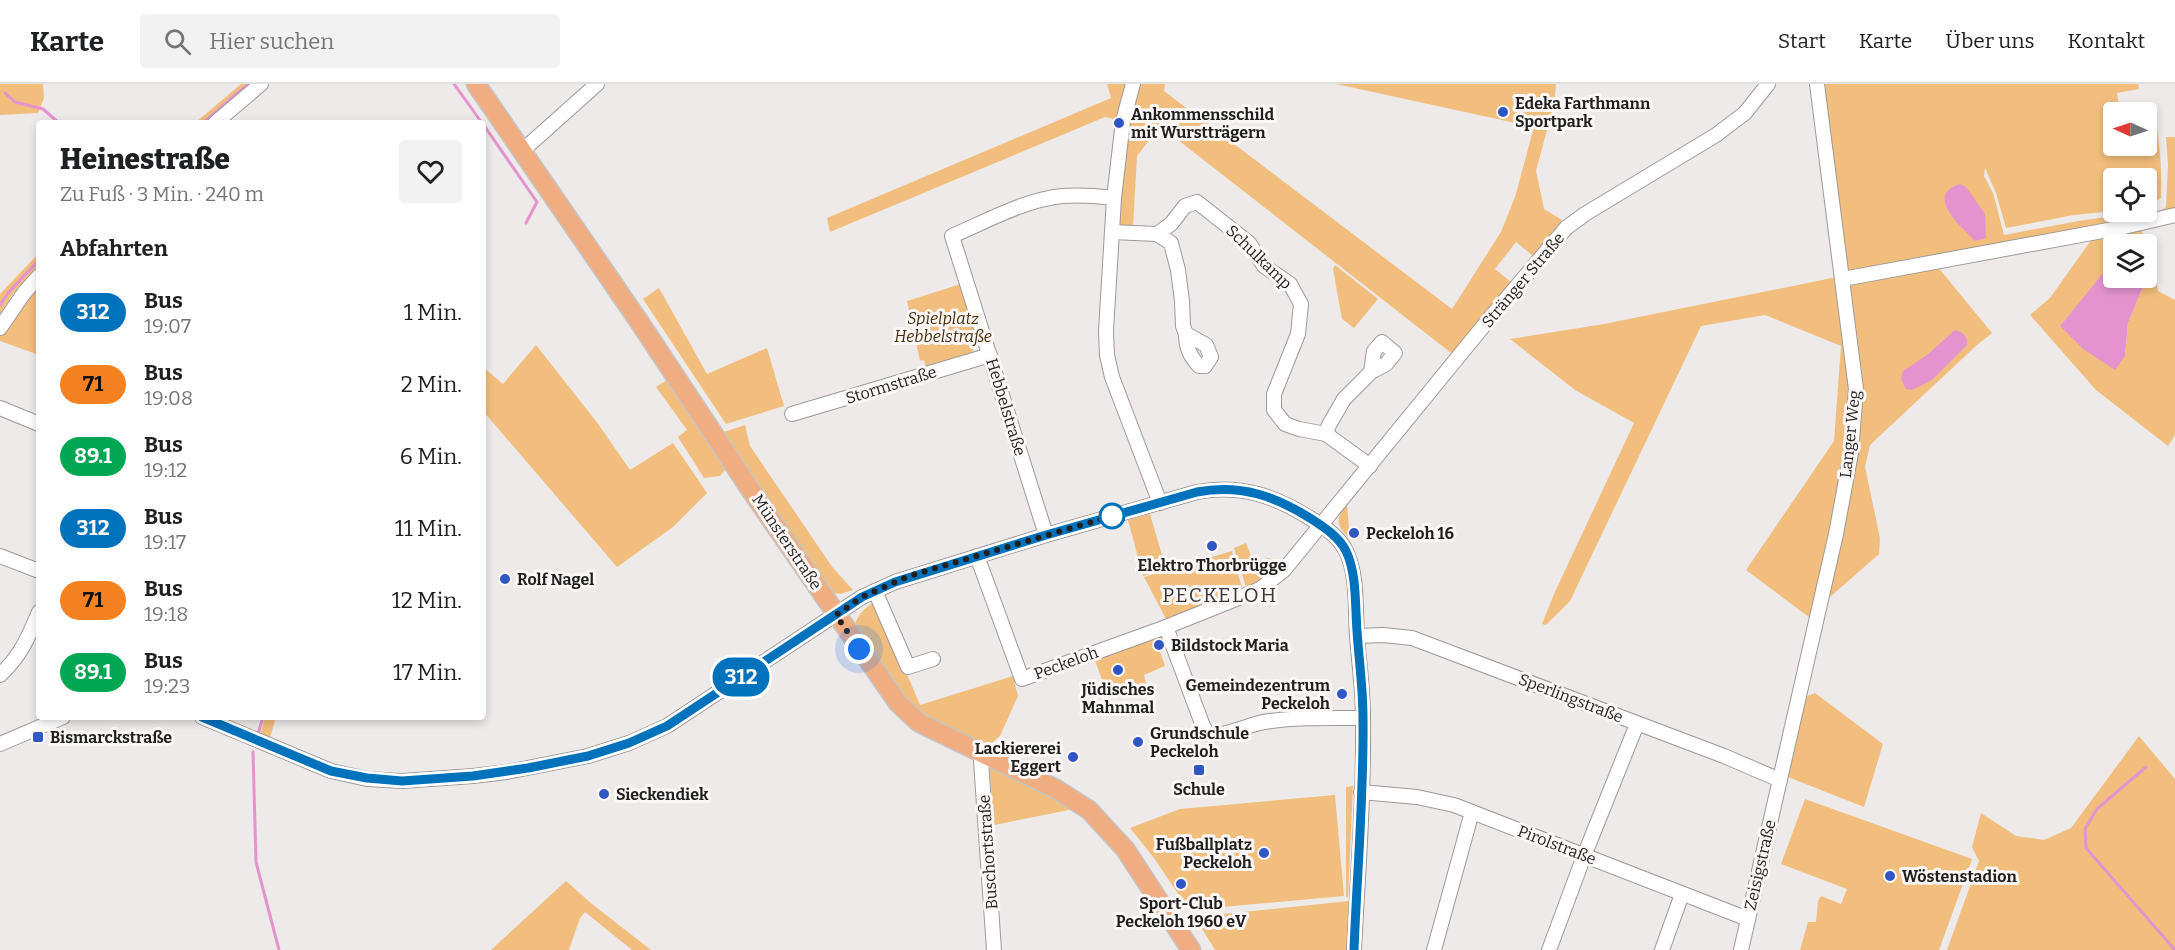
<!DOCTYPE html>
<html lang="de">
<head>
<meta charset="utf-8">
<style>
  body { margin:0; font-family:Bitter,serif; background:#f2f2f2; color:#202124; height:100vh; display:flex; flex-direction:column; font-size:22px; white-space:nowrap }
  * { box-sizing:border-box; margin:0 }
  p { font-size:20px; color:#757577 }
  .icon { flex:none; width:33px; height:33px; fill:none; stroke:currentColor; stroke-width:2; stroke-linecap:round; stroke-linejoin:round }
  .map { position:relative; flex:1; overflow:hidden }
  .sheet { position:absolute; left:36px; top:36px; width:450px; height:600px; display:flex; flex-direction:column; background:#fff; border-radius:6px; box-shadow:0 3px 9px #0003 }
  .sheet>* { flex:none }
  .badge { padding:0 12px; border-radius:20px; font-size:21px; line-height:39px }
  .needle { width:39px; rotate:273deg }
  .fabs { position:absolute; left:2103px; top:18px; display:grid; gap:12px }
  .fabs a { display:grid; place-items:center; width:54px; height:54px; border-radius:6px; background:#fff; box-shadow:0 3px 9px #0003; font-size:30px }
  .you { position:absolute; width:30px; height:30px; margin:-15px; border:4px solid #fff; border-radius:50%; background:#1a73e8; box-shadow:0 0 0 9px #1a73e833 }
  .map>.badge { position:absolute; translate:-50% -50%; box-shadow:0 0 0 3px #fff }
  h2 { padding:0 24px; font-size:22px; line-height:54px }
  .round { display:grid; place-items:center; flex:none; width:63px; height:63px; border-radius:6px; background:#f2f2f2 }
  .head { display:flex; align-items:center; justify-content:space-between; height:102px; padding:0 24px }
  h1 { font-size:28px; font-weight:800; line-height:45px }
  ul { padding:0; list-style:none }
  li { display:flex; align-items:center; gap:18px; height:72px; padding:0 24px }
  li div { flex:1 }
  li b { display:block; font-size:22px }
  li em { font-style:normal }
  li .badge { min-width:66px; font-weight:700; text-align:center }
  header { display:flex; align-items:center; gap:36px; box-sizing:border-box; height:84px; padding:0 30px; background:#fff; border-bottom:2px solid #e0e0e0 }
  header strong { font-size:28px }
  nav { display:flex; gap:33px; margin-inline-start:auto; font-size:21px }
  .search { width:420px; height:54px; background:#f2f2f2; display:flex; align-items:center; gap:15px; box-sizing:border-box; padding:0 21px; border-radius:6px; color:#757577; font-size:22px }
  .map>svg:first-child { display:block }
  .green { fill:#f1be7d; fill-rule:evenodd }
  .water { fill:#e593cf }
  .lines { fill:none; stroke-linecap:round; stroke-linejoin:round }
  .stream { stroke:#e593cf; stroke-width:3 }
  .minor-casing { stroke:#9d9999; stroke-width:16 }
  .major-casing { stroke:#c5c5c5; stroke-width:21 }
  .minor { stroke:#fff; stroke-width:14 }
  .major { stroke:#f0ad82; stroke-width:18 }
  .line-casing { stroke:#fff; stroke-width:14 }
  .line { stroke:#0072bc; stroke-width:9 }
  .walk { stroke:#211f1f; stroke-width:6; stroke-dasharray:0 10.8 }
  .poi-dot { fill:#3055c5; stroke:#fbf7f7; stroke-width:2 }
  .stop-dot { fill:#fff; stroke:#0072bc; stroke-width:3 }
  .labels { text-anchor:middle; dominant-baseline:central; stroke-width:6; stroke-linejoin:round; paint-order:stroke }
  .poi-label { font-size:16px; font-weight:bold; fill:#211f1f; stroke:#fbf7f7; text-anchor:start }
  .street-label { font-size:16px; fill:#211f1f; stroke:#fbf7f7 }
  .park-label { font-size:16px; font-style:italic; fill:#452d07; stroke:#fbf7f7 }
  .quarter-label { font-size:20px; letter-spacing:1.5px; fill:#3a3736; stroke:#fbf7f7 }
</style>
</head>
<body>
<header>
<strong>Karte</strong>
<div class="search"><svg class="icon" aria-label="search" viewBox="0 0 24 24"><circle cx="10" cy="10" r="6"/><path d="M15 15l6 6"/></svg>Hier suchen</div>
<nav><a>Start</a><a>Karte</a><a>Über uns</a><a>Kontakt</a></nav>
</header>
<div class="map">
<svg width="2175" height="866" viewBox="0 0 2175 866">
  <rect width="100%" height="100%" fill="#eeeae9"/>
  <g class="green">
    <path d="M0,0H43L44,14L38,29L0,31Z"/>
    <path d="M241,0H252L207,39H195Z"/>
    <path d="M1107,0H1165L1164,7L1452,225L1501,148L1515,113L1534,43L1336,0H1556L1554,20L1536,87L1544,125L1562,136L1533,172L1516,158L1495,185L1512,199L1455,272L1160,42L1137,72L1133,142L1118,141L1128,38L1105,33L830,148L827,134L1111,14Z"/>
    <path d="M1821,0H2138L2139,5L2117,9L2120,28H2114V62H2146V28H2133L2142,19L2152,23C2160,53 2162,82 2161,114L2153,119H2147L2146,94H2114L2113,127L2074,131L2006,144L1996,109L1985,84L1984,92L1993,109L2004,151L2078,137L2134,129V128H2144L2145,130L2161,127L2166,123L2168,80L2166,53H2175V129L2138,133L1848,191Z"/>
    <path d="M2140,143L2153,175L2158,207L2175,216V351L2168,362L2096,306L2030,231L2050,214L2094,152ZM2131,157L2133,160H2146V194H2144V200L2128,239L2125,272L2060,242L2114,177V160H2128Z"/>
    <path d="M39,169V181L13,210L0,230V210Z"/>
    <path d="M1335,181L1378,215L1354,244L1342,235L1333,185Z"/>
    <path d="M1937,182L1992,249L1977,261L1870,361L1865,383L1880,454L1879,470L1830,513L1815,511L1810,534L1746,486L1834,357L1841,262L1765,231L1701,242L1570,517L1546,541L1542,540L1554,510L1634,339L1575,306L1510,255L1604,240L1837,193L1839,203Z"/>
    <path d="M39,199V271L0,257V251Z"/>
    <path d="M961,200C966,216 986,261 968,272C956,278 939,280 926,284L924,276L920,277L907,217Z"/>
    <path d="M659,204L707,290L767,264L784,322L726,340L643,215Z"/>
    <path d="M536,261L599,341L630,386L673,359L707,409L673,443L617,483L483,327V283L503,300Z"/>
    <path d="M667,296L727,383L720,392L704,394L678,353L687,346L656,303Z"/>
    <path d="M745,341L750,362L833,484L853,506L840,510L827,508L781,441L765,410L744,385L721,349Z"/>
    <path d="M1347,420L1350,455C1337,442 1334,435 1347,420Z"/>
    <path d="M1150,430L1166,485L1143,492L1128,436Z"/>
    <path d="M1246,459L1253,477L1270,474L1273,485L1261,496L1246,503L1234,464Z"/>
    <path d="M1232,467L1243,508L1166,535L1144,493Z"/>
    <path d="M876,517L920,621L1013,592L1018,612L1000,652L986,664L921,633L906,621L854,543C858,530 864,524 876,517Z"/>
    <path d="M1156,552L1161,553L1165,558L1158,562L1165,582L1144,591L1146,600L1109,614L1095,577Z"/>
    <path d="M1815,609L1883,660L1864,723L1788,693L1805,613Z"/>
    <path d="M265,633H276L270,654L260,651Z"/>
    <path d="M2139,652L2175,695V866H1947L1979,777L1972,763L1981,729L2016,752L2044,756L2071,744Z"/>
    <path d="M989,680L1079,724L994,741Z"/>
    <path d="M1353,702L1348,813H1346V703Z"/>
    <path d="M1335,711L1344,812L1189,826L1154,774L1130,744L1180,725Z"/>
    <path d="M1805,715L1972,775L1939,866H1800L1808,838H1816L1818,817L1821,812L1841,820L1847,805L1781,780Z"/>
    <path d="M566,797L592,820L651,866H632L585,828L580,834L569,866H491Z"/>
    <path d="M1349,817L1347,866H1215L1195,833Z"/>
  </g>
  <g class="water">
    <path d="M1960,100L1966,103L1985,130L1986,154L1975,157C1963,144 1923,111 1960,100Z"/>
    <path d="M2113,177L2114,194H2144V200L2128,239L2125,272L2115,286L2083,265L2060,242Z"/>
    <path d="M1955,246C1963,248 1968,252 1967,261L1932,296L1912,306L1906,305L1901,295L1903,287L1927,271Z"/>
  </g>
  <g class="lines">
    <g class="stream">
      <path d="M454,0L482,39"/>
      <path d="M5,9L15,18L43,25L59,39"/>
      <path d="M203,39L248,0"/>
      <path d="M483,40L537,118L526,139"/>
      <path d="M0,221L9,208L39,176"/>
      <path d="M258,650L263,633"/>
      <path d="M253,668L256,778L279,866"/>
      <path d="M2146,683L2097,725L2085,745L2086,764L2175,866"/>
    </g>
    <defs>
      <g id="minor">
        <path d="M215,39L261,0"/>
        <path d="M522,67L597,0"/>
        <path d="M1114,114L1123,37L1133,0"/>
        <path d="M1112,148L1157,150L1171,140L1185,122L1197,118L1249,159L1264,182L1290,200L1301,220L1298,250L1274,310V326L1285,340L1299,345L1326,350L1370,382"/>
        <path d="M1157,150L1171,159L1178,186L1182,217L1183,242L1186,250L1206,261L1211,273L1205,282H1199C1190,272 1186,264 1186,250"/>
        <path d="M1843,195L2124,143L2175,131"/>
        <path d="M0,244L24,209L39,192"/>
        <path d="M0,324L39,340"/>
        <path d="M792,330L990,271"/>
        <path d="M1326,350L1329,341L1344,315L1371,288L1374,267L1382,258L1395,269L1386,280L1371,288"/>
        <path d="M1046,451L952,152C987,137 1024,116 1062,112C1080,111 1097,112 1114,114L1106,247L1107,271L1112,293L1160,419"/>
        <path d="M0,472L39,487"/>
        <path d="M977,472L1022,595L1166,543L1246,511L1260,505L1284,486L1490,234L1566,144L1585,130L1716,51L1745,29L1768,0"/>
        <path d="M875,507L908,583L933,575"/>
        <path d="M1166,543L1203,642L1208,650C1225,653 1247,641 1264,638C1296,633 1330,634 1363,634"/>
        <path d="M1357,552L1383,551L1412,554L1724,672L1780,696"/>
        <path d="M0,591C20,573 29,552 39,528"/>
        <path d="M202,633L331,687L367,695L402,697L473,692L507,688L588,672L629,659L667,642L862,513L895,498L1046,451L1197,408C1241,400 1276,412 1313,436C1325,443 1339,453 1346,467C1358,491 1355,525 1357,552C1359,579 1363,606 1363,634C1364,711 1358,789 1354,866"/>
        <path d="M0,660L63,633"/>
        <path d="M985,671L981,677L994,866"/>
        <path d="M1361,708L1417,713L1454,721L1748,835"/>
        <path d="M1434,866L1472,728"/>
        <path d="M1549,866L1584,772L1637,640"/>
        <path d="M1662,866L1682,810"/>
        <path d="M1741,866L1836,450L1851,369L1856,305L1817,0"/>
      </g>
      <path id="major" d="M476,0L638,236L752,408L898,619L917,637L926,642L1056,705L1089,726L1125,765L1191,866"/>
    </defs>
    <use href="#minor" class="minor-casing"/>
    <use href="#major" class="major-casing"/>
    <use href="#minor" class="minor"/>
    <use href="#major" class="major"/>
  </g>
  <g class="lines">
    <defs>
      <path id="line" d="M202,633L331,687L367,694L402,697L473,692L528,684L588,672L629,659L667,642L862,513L895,498L1046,451L1197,408C1241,400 1276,412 1313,436C1325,444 1339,453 1346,467C1357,490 1355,522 1357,547C1359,576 1363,605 1363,634C1364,711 1357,789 1354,866"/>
    </defs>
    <use href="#line" class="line-casing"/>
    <use href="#line" class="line"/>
    <path class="walk" d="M859,565L836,531L862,513L909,492L1112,432"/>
  </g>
  <g class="poi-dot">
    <circle cx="1503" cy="28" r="6"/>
    <circle cx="1119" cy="39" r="6"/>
    <circle cx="1354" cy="449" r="6"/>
    <circle cx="1212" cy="462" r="6"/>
    <circle cx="505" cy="495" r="6"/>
    <circle cx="1159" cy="561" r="6"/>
    <circle cx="1118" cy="586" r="6"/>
    <circle cx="1342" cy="610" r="6"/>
    <rect x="32" y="647" width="12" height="12" rx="3"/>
    <circle cx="1138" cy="658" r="6"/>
    <circle cx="1073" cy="673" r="6"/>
    <rect x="1193" y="680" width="12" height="12" rx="3"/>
    <circle cx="604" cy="710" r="6"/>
    <circle cx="1264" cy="769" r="6"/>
    <circle cx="1890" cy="792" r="6"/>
    <circle cx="1181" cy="800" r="6"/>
  </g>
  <circle class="stop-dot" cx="1112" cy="432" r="12"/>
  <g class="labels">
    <g class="poi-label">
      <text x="1515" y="19">Edeka Farthmann<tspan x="1515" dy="18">Sportpark</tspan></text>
      <text x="1131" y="30">Ankommensschild<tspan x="1131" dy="18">mit Wurstträgern</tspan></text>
      <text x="1366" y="449">Peckeloh 16</text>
      <text x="1212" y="481" text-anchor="middle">Elektro Thorbrügge</text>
      <text x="517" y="495">Rolf Nagel</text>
      <text x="1171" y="561">Bildstock Maria</text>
      <text x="1330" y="601" text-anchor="end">Gemeindezentrum<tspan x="1330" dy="18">Peckeloh</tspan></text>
      <text x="1118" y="605" text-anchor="middle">Jüdisches<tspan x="1118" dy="18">Mahnmal</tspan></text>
      <text x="1150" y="649">Grundschule<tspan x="1150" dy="18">Peckeloh</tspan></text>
      <text x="50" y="653">Bismarckstraße</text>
      <text x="1061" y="664" text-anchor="end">Lackiererei<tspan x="1061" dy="18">Eggert</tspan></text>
      <text x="1199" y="705" text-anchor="middle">Schule</text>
      <text x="616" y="710">Sieckendiek</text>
      <text x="1252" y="760" text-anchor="end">Fußballplatz<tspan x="1252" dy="18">Peckeloh</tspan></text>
      <text x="1902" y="792">Wöstenstadion</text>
      <text x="1181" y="819" text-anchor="middle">Sport-Club<tspan x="1181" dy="18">Peckeloh 1960 eV</tspan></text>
    </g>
    <g class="street-label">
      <text transform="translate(1259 173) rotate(44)">Schulkamp</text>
      <text transform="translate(1523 196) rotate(-50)">Stränger Straße</text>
      <text transform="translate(891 301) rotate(-17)">Stormstraße</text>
      <text transform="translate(1006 323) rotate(73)">Hebbelstraße</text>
      <text transform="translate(1850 350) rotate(-84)">Langer Weg</text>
      <text transform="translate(787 458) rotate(56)">Münsterstraße</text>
      <text transform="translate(1066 579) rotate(-20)">Peckeloh</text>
      <text transform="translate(1571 614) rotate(21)">Sperlingstraße</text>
      <text transform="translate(1557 761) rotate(21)">Pirolstraße</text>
      <text transform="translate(988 768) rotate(-94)">Buschortstraße</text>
      <text transform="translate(1760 781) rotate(-77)">Zeisigstraße</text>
    </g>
    <g class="park-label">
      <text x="943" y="234">Spielplatz<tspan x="943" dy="18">Hebbelstraße</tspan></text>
    </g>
    <g class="quarter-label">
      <text x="1220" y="511">PECKELOH</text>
    </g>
  </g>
</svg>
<div class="fabs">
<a><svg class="needle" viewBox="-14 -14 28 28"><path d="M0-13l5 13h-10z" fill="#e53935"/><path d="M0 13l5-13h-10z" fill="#757577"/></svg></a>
<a><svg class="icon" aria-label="locate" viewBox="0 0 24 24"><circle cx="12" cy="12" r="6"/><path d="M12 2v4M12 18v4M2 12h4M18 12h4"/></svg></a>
<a><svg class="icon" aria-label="layers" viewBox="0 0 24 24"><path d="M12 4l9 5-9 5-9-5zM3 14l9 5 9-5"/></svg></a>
</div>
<div class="you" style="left:859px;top:565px"></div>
<b class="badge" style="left:741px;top:593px;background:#0072bc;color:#fff">312</b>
<section class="sheet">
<div class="head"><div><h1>Heinestraße</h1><p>Zu Fuß · 3 Min. · 240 m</p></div><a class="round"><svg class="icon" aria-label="heart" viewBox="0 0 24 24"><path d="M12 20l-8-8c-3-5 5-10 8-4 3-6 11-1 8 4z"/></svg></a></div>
<h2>Abfahrten</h2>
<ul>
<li><span class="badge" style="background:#0072bc;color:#fff">312</span><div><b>Bus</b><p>19:07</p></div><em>1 Min.</em></li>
<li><span class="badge" style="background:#f58220;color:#111">71</span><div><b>Bus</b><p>19:08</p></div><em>2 Min.</em></li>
<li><span class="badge" style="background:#00a651;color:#fff">89.1</span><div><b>Bus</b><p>19:12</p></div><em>6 Min.</em></li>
<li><span class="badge" style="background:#0072bc;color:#fff">312</span><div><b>Bus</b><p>19:17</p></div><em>11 Min.</em></li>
<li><span class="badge" style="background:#f58220;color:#111">71</span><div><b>Bus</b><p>19:18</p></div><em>12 Min.</em></li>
<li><span class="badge" style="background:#00a651;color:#fff">89.1</span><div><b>Bus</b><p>19:23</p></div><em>17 Min.</em></li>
</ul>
</section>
</div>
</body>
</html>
